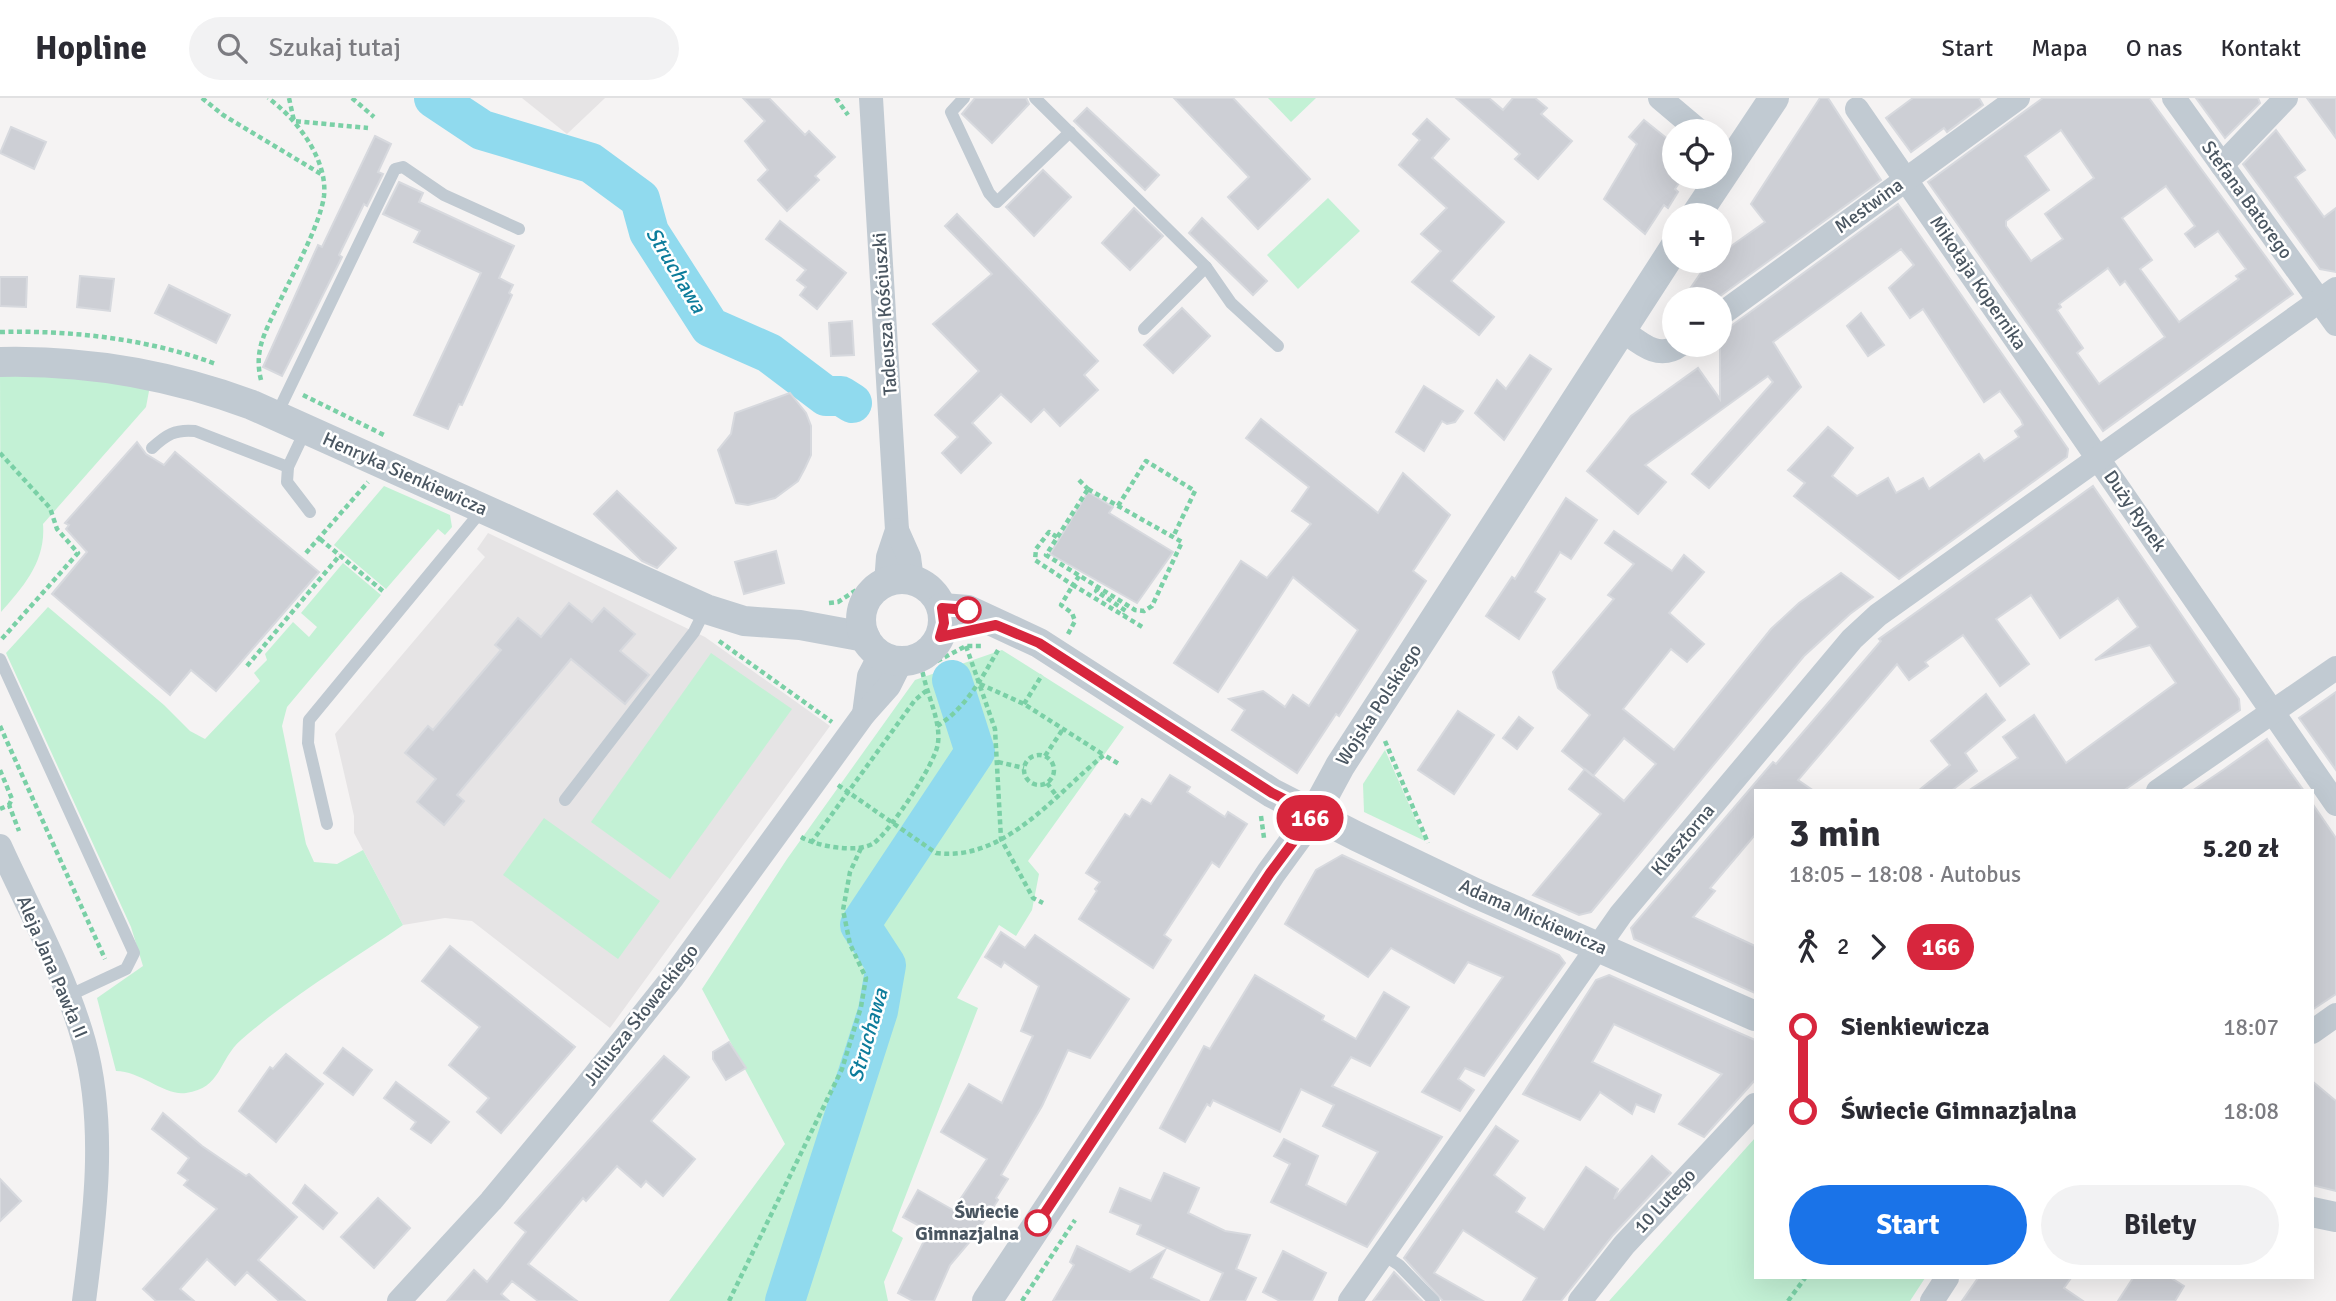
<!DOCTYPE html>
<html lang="pl">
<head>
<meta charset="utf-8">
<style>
  body { margin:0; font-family:Signika,sans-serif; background:#f2f2f3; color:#2b2b33; height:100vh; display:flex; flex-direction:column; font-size:26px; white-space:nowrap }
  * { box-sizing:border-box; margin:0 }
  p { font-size:23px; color:#7c7c81 }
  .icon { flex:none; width:38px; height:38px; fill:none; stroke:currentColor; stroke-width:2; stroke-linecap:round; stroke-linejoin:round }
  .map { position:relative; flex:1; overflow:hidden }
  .sheet { position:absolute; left:1754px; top:691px; width:560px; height:490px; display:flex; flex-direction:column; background:#fff; border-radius:0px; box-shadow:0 7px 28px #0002 }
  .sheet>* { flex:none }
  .badge { padding:0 14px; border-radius:23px; font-size:24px; line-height:46px }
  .tools { position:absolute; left:1662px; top:21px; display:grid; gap:14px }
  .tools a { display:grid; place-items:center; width:70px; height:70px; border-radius:50%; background:#fff; box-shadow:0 7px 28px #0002; font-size:35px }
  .map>.badge { position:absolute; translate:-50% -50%; box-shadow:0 0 0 4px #fff }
  .legs { display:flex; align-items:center; gap:10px; height:77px; padding:0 35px; font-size:23px }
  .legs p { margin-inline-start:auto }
  .overview { display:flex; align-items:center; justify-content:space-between; height:119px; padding:0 35px }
  h1 { font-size:38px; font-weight:700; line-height:52px }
  .action { display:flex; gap:14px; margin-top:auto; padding:14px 35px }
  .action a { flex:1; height:80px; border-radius:42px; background:#1a73e8; color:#fff; font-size:28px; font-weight:700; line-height:80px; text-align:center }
  .action a+a { background:#f2f2f3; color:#2b2b33 }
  ul { padding:0 35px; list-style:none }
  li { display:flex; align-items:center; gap:24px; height:84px; font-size:26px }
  li i { display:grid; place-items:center; width:10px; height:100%; margin:0 9px; background:currentColor }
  li i::after { content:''; width:18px; height:18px; margin:-9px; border:5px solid; border-radius:50%; background:#fff }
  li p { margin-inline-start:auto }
  li:first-child i { background:linear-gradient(#0000 50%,currentColor 0) }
  li:last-child i { background:linear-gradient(currentColor 50%,#0000 0) }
  header { display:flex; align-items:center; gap:42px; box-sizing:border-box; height:98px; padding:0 35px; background:#fff; border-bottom:2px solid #e1e1e2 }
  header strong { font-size:33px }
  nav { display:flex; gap:38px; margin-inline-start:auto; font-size:24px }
  .search { width:490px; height:63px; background:#f2f2f3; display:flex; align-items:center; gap:18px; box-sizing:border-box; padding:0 24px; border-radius:38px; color:#7c7c81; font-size:26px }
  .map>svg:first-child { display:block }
  .education { fill:#e6e4e5 }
  .green { fill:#c3f1d5 }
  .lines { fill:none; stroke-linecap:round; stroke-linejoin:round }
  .river { stroke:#90daee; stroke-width:40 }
  .building { fill:#cdcfd5; stroke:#d7d9de; stroke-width:2; fill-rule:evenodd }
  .path { stroke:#7ad0a6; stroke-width:4.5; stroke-dasharray:5 3.5; stroke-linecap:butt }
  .service { stroke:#c1cad2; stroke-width:12 }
  .minor { stroke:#c1cad2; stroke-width:24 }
  .tertiary { stroke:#c1cad2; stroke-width:30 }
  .line-1-casing { stroke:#fff; stroke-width:16 }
  .line-1 { stroke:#d7263d; stroke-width:10 }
  .stop-1-dot { fill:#fff; stroke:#d7263d; stroke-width:3.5 }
  .labels { text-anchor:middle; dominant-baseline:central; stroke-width:5; stroke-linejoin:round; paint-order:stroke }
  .street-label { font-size:19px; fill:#4a5661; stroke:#fff }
  .stop-label { font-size:19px; font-weight:bold; fill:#4a5661; stroke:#fff; text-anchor:end }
  .water-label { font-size:21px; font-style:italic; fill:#0c7c9b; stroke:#fff }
</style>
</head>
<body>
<header>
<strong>Hopline</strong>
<div class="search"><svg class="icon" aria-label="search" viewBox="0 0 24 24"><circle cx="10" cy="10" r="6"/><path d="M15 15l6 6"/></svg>Szukaj tutaj</div>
<nav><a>Start</a><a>Mapa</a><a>O nas</a><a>Kontakt</a></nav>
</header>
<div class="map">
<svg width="2336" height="1203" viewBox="0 0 2336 1203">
  <rect width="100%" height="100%" fill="#f5f3f3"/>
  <g class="education">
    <path d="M522,0H605L567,36Z"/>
    <path d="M488,435L705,539L830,628L610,930L472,823L445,820L403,827L354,735V718L335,636L485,459L477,451Z"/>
  </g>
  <g class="green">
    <path d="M1268,0H1316L1291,24Z"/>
    <path d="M1328,100L1360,133L1298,191L1267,157Z"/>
    <path d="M0,276L152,277L146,309L43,426C46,463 24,488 1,514Z"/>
    <path d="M384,388L450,417L452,429L445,437L438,431L386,491L334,447Z"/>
    <path d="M343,465L381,497L287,609L282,628L306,746L314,764L337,766L363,752L403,827C348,865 291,898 241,942C218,962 222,990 186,995C164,998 141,973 116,973L97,900L143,868L131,829L6,555L48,509L164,607L190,633L205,641L260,583L254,575L267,562L265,556L293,524L309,539L317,529L301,515Z"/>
    <path d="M1002,552L1124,629L1028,763L1039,776L1032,812L1016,838L999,827L957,900L978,910L892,1133L903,1140L884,1184L888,1203H669L785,1046L702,891L787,761L915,582Z"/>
    <path d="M711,555L792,611L670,781L591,724Z"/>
    <path d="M1385,652L1425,743L1364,714L1363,686Z"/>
    <path d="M544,720L660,803L618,861L503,777Z"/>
    <path d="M1755,1040V1180H1925L1910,1203H1609Z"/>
  </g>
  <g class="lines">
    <g class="river">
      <path d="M434,0L482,32L591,65L640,101L649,134L710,229L769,255L826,298H841L852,305"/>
      <path d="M785,1203L878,913L886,867L860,827L975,654L952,582"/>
    </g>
  </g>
  <g class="building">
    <path d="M743,0H769L805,37L809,33L835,59L815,78L819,82L787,113L758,82L768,72L745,43L765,23Z"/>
    <path d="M975,0H1026L1029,6L992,45L962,16Z"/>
    <path d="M1174,0H1233L1310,81L1258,131L1228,99L1249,79Z"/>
    <path d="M1456,0H1489L1503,12L1513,0H1535L1547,10L1541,16L1572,43L1538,81L1515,61L1520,56Z"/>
    <path d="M1820,0H1828L1881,82L1716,201H1683L1709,163H1720V156L1765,124L1751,106Z"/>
    <path d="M1913,0H1979L1983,7L1947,34L1944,30L1911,54L1886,20Z"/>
    <path d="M2043,0H2149L2293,196L2103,333L1928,84ZM2061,32L2094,80L2045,116L2063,141L2031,163L2006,128V123L2049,92L2025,58ZM2166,88L2195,128L2185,136L2195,149L2218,133L2246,171L2236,178L2239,181L2179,224L2140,171L2152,162L2122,120ZM2108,170L2120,187L2125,183L2165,239L2099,286L2077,255L2083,250L2057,212L2061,209L2059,206Z"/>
    <path d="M2196,0H2258L2260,5L2225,40Z"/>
    <path d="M2307,0H2336V40Z"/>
    <path d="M1087,10L1159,77L1145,92L1074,23Z"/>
    <path d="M1427,21L1449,41L1432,60L1504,124L1451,183L1494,219L1479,237L1412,184L1441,153L1421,136L1447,110L1399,67L1420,42L1413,36Z"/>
    <path d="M1644,22L1675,47V79H1683L1675,91L1678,94L1668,110L1664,107L1645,136L1604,101L1637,46L1629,39Z"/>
    <path d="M11,29L46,44L34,71L0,55Z"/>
    <path d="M2276,32L2305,72L2295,79L2324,119L2336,110V174L2320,171L2243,66Z"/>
    <path d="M375,38L391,46L378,74L383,76L367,108L364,106L339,157L342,159L282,278L263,269L318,147L322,149Z"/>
    <path d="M1043,72L1071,99L1034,138L1006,109Z"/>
    <path d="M399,84L423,95L419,104L514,148L499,180L513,187L509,195L512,197L462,307L459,306L448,331L414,317L481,175L414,144L420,133L383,116Z"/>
    <path d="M1898,106L2068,351L2067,359L1899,481L1794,398L1805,385L1788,372L1828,329L1853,350L1832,378L1857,398L1888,380L1896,395L1923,380L1929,391L1979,356L1984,363L2019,339L2015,333L2023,327L2021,322L2000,293L1984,304L1923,211L1910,220L1889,190L1914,167L1901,151L1773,244L1801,289L1709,390L1692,376L1773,284L1768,278L1645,367L1666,384L1638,416L1587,373L1631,318L1698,270L1720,301V236Z"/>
    <path d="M1134,110L1163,138L1130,172L1102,145Z"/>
    <path d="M957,116L1098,263L1084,277L1098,292L1060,328L1044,311L1031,324L1001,296L972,325L991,345L961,375L942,355L958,339L935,317L979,273L933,226L992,176L945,128Z"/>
    <path d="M1202,120L1267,183L1253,197L1189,135Z"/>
    <path d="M780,123L846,175L817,211L800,197L806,189L797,182L806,172L766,141Z"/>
    <path d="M80,178L114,181L110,213L77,209Z"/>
    <path d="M0,179H27L26,209L0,208Z"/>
    <path d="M169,187L230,217L216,245L155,215Z"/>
    <path d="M1182,210L1210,238L1173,275L1144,247Z"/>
    <path d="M1861,215L1884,247L1868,258L1847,228Z"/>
    <path d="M852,223L854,257L831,258L829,225Z"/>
    <path d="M1530,257L1551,271L1504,342L1475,315L1497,282L1506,291Z"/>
    <path d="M1424,288L1463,313L1455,324L1447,326L1442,323L1424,353L1396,334Z"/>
    <path d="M790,295L806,315L811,328V357L805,370L798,383L775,400L748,407L736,405L718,352L731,336L735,315Z"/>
    <path d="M1261,321L1378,415L1403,375L1450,417L1413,473L1426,483L1339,618L1336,616L1297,675L1232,632L1245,612L1229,601L1263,593L1285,609L1293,597L1309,608L1358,532L1293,479L1218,594L1174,565L1241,463L1267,480L1311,426L1292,413L1309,389L1246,340Z"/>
    <path d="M137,344L146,356L164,367L175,354L319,474L216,593L191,572L170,597L52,496L87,454L66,431L69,427L65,425Z"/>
    <path d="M2093,388L2239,601L2240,612L2123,693H1968L2018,660L2003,639L2034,617L2066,665L2176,585L2150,547L2095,562L2138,529L2118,500L2060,540L2031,497L1996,521L2029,566L2000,588L1963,537L1925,564L1928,568L1909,582L1897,566L1798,682L1814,693H1755V737L1710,790L1715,793L1693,819L1755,848V895L1634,841L1631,830L1773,664L1776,666L1881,543L1879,541Z"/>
    <path d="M617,393L676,450L657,470L642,463L594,416Z"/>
    <path d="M1088,394L1113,409L1109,415L1173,454L1137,505L1050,456Z"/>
    <path d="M1566,400L1597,422L1571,461L1560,454L1535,494L1545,501L1519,541L1486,518L1512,479L1515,481Z"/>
    <path d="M1614,433L1672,473L1684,457L1704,474L1669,515L1704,546L1687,564L1671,551L1623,611L1674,652L1771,531L1799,505L1841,475L1873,499L1850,516L1804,558L1591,814L1579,817L1533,797L1601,716L1569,691L1585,671L1624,703L1656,666L1624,640L1593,678L1562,653L1590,617L1558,590L1553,574L1614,501L1608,497L1634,466L1605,445Z"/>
    <path d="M776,453L784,485L744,496L735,464Z"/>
    <path d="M569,505L592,524L604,510L635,536L620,553L649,577L625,606L571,561L457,697L464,703L444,727L417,704L436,681L405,655L428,628L433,632L501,552L495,547L518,520L541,539Z"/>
    <path d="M2336,594V672L2299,620Z"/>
    <path d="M1986,596L2005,622L1965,655L1977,673L1951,693H1918L1950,667L1931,643Z"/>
    <path d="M1458,613L1494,637L1454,696L1418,672Z"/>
    <path d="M1519,619L1533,630L1517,651L1503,640Z"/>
    <path d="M2267,641L2304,693H2192L2223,672Z"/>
    <path d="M1170,677L1190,689L1187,694L1225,719L1228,714L1247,726L1219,769L1212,764L1164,837L1171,842L1153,870L1079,821L1097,793L1095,791L1100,784L1086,775L1125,716L1130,719L1142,701L1151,706Z"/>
    <path d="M2312,705L2336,740V896L2312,912Z"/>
    <path d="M1342,757L1559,857L1565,865L1484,978L1465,970L1458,981L1474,992L1460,1013L1422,994L1503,879L1468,864L1454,885L1391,850L1368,879L1285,826L1316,772Z"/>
    <path d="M1001,834L1025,850L1035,837L1129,901L1090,960L1068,952L1042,1008L1001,1077L1008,1081L996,1100L998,1102L973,1140L950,1167L934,1203H913L898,1195L929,1133L903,1119L918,1092L953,1112L987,1061L941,1034L969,986L1002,1005L1033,938L1021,933L1039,888L1004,864L1001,869L985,859Z"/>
    <path d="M450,848L575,949L501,1035L477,1014L489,1000L449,967L480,929L422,883Z"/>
    <path d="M1255,877L1324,918L1322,922L1356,941L1384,894L1409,909L1370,968L1351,959L1332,988L1442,1039L1367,1149L1271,1104L1290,1066L1274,1058L1284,1041L1318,1058L1306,1087L1346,1107L1378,1054L1323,1028L1334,1007L1301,991L1280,1034L1213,1002L1210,1008L1207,1006L1185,1044L1160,1030L1204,948L1210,951Z"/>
    <path d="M1609,877L1755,942V982L1704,1039L1679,1026L1722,976L1614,926L1592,964L1661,997L1654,1014L1636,1006L1632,1016L1600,994L1580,1022L1523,996L1596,882Z"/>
    <path d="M729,944L746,970L726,982L713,961V954Z"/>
    <path d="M343,950L372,972L353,997L324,975Z"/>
    <path d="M286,956L323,986L276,1044L239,1013L270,969L273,971Z"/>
    <path d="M664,958L689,979L651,1023L695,1061L663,1098L646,1083L641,1089L617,1068L586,1103L583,1100L528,1166L577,1203H538L512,1183L501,1196L509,1203H447L474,1172L487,1184L526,1134L515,1125Z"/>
    <path d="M2312,983L2336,1003V1093L2312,1087Z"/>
    <path d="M396,984L449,1024L431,1045L411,1031L416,1024L384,1000Z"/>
    <path d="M163,1015L202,1048L246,1078L249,1076L297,1119L258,1162L305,1203H279L247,1174L235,1187L207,1161L180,1191L194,1203H156L143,1191L217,1111L184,1087L188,1082L178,1075L189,1060L152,1031Z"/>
    <path d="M1496,1028L1518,1043L1494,1077L1525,1100L1516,1114L1544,1132L1586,1069L1618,1091L1614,1101L1652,1058L1671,1075L1613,1137L1561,1203H1523L1537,1180L1463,1132L1434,1175L1483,1203H1443L1404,1160Z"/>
    <path d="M1164,1075L1199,1090L1188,1115L1225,1133L1250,1137L1236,1171L1256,1180L1245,1203H1210L1223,1175L1137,1136L1141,1127L1110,1114L1120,1090L1151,1103Z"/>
    <path d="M0,1081L21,1103L0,1123Z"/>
    <path d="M305,1087L337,1115L323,1131L293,1105Z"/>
    <path d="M378,1100L410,1130L374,1170L341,1139Z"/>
    <path d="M1077,1148L1130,1174L1165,1152L1151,1180L1200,1203H1053L1074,1167L1070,1164Z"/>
    <path d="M1283,1153L1326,1175L1312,1203H1280L1263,1194Z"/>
    <path d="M1394,1174L1422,1203H1373Z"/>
    <path d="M1978,1180H2071L2064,1190L2083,1203H1962Z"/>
    <path d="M2133,1180H2171L2184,1188L2175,1203H2118Z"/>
  </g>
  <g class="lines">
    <g class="path">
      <path d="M202,0L223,17L321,76"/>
      <path d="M289,0L294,23L368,30"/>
      <path d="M352,0L374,19"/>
      <path d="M836,0L848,17"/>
      <path d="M0,234C71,232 149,241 216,266"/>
      <path d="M261,282C254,254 264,236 276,211C289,183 320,128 324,98C328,61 296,20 268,0"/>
      <path d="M303,297L386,338"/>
      <path d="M0,355L50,410L57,431L78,455L0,543"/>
      <path d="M1079,382L1088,391"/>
      <path d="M1088,391L1182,444L1152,508L1144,513L1135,512L1046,457Z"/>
      <path d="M1118,408L1146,363L1195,393L1173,439"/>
      <path d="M1057,439L1049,434L1036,451L1035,462L1073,487L1079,478"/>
      <path d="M320,441L384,494"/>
      <path d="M306,455L368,384"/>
      <path d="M1098,490L1096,493L1126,513L1124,517"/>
      <path d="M829,505L838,504L864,487"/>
      <path d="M1068,536L1075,523L1072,515L1061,507L1073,487L1144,530"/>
      <path d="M719,543L832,624"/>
      <path d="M966,548L995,631L1001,741L1033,800L1043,805"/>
      <path d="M247,568L340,457"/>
      <path d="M922,571L966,548H984"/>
      <path d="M980,586L1024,606L1104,657"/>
      <path d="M1024,606L1042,577"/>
      <path d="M0,628L105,861"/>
      <path d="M937,628C965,611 982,580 998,552"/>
      <path d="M1385,643L1428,745"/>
      <circle cx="1039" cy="672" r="15"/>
      <path d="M1045,658L1063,631"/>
      <path d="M998,664L1024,670"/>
      <path d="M0,672L12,701L9,707"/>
      <path d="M1047,685L1056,697"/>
      <path d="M838,687L936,755C1005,764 1055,696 1104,657L1119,666"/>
      <path d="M0,711L9,707L19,733"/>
      <path d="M1261,718L1264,740"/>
      <path d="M801,739C816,748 858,756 874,745C890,733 936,665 938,645C941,622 926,595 922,571"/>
      <path d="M811,745L915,602L926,593"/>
      <path d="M729,1203L842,971L861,909L866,880L850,846L843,812L850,774L862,748"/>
      <path d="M1022,1203L1075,1122"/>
      <path d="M1788,1203L1805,1180"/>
    </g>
    <g class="service">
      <path d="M964,0L951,14L989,95L997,104L1070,34"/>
      <path d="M1035,0L1206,169L1231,205L1278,248"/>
      <path d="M1144,231L1206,169"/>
      <path d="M276,318L395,71L403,69L444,97L519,131"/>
      <path d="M306,331L288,369L287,384L310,414"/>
      <path d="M152,350C166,337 175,331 195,333L288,369"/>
      <path d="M0,561L134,855L126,871L68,898"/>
      <path d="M565,702L694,534L705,512"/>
      <path d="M327,726L308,645L309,622L483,411"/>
      <path d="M1382,1156L1399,1167L1434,1203"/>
    </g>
    <g class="minor">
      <path d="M871,0L897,432L888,459L886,485"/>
      <path d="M1660,0L1699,33"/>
      <path d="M2174,0L2336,226"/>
      <path d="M1857,11L2336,706"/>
      <path d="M2222,67L2286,0"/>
      <path d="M1720,217L2018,0"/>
      <path d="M1622,232C1640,245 1658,263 1680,247"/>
      <path d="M897,432L909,459L912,482"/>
      <path d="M864,616L869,578L880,557"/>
      <path d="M2158,693L2336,570"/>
      <path d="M0,748C29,812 65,876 84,944C107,1027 95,1119 84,1203"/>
      <path d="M2312,934L2336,917"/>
      <path d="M399,1203L491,1103L584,991L673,879L864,616L889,588L901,564"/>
      <path d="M1350,1203L1621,816L1852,541L1878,517L2336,191"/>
      <path d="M1580,1203L1624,1147L1755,1007"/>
      <path d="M1932,1203L1947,1180"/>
    </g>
    <g class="tertiary">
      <path d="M1696,117L1774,0"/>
      <path d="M0,264C86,262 171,277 252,307L706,511L744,523L800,527L865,539"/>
      <circle cx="902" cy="522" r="41"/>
      <path d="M942,510L968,512L1039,545L1272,695L1356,738L1475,795L1755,918"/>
      <path d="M2312,1114L2336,1119"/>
      <path d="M987,1203L1271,775L1314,716L1340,668L1675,149"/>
    </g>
  </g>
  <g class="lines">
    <defs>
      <path id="line-1" d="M968,512L942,510L944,525L940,539L996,527L1039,545L1272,695L1314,716L1270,775L1038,1125"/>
    </defs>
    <use href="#line-1" class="line-1-casing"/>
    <use href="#line-1" class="line-1"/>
  </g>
  <g class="stop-1-dot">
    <circle cx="968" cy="512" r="12"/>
    <circle cx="1038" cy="1125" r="12"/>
  </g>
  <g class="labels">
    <g class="street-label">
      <text transform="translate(2247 102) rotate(54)">Stefana Batorego</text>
      <text transform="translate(1869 108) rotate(-36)">Mestwina</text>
      <text transform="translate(1978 185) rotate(56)">Mikołaja Kopernika</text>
      <text transform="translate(885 216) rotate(-94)">Tadeusza Kościuszki</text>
      <text transform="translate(405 376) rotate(24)">Henryka Sienkiewicza</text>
      <text transform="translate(2135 413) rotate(55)">Duży Rynek</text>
      <text transform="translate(1379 607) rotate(-57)">Wojska Polskiego</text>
      <text transform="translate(1683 742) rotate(-50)">Klasztorna</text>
      <text transform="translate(1533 819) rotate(24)">Adama Mickiewicza</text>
      <text transform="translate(52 869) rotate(67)">Aleja Jana Pawła II</text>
      <text transform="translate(641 917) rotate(-52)">Juliusza Słowackiego</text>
      <text transform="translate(1665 1103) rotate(-47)">10 Lutego</text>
    </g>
    <g class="stop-label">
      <text x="1019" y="1114">Świecie<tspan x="1019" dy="22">Gimnazjalna</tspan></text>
    </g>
    <g class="water-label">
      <text transform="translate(676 172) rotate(59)">Struchawa</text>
      <text transform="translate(868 937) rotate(-74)">Struchawa</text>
    </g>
  </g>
</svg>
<div class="tools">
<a><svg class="icon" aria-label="locate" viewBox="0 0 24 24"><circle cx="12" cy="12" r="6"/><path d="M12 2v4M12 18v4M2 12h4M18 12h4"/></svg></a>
<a>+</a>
<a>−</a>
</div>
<b class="badge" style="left:1310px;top:720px;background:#d7263d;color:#fff">166</b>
<section class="sheet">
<div class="overview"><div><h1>3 min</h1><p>18:05 – 18:08 · Autobus</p></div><b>5.20 zł</b></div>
<div class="legs"><svg class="icon" aria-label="walk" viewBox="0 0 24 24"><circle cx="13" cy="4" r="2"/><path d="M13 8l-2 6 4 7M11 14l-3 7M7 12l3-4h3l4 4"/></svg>2<svg class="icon" aria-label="forward" viewBox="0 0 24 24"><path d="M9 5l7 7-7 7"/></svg><b class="badge" style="background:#d7263d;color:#fff">166</b></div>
<ul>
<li><i style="color:#d7263d"></i><b>Sienkiewicza</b><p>18:07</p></li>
<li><i style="color:#d7263d"></i><b>Świecie Gimnazjalna</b><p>18:08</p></li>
</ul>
<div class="action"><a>Start</a><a>Bilety</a></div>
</section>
</div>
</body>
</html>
